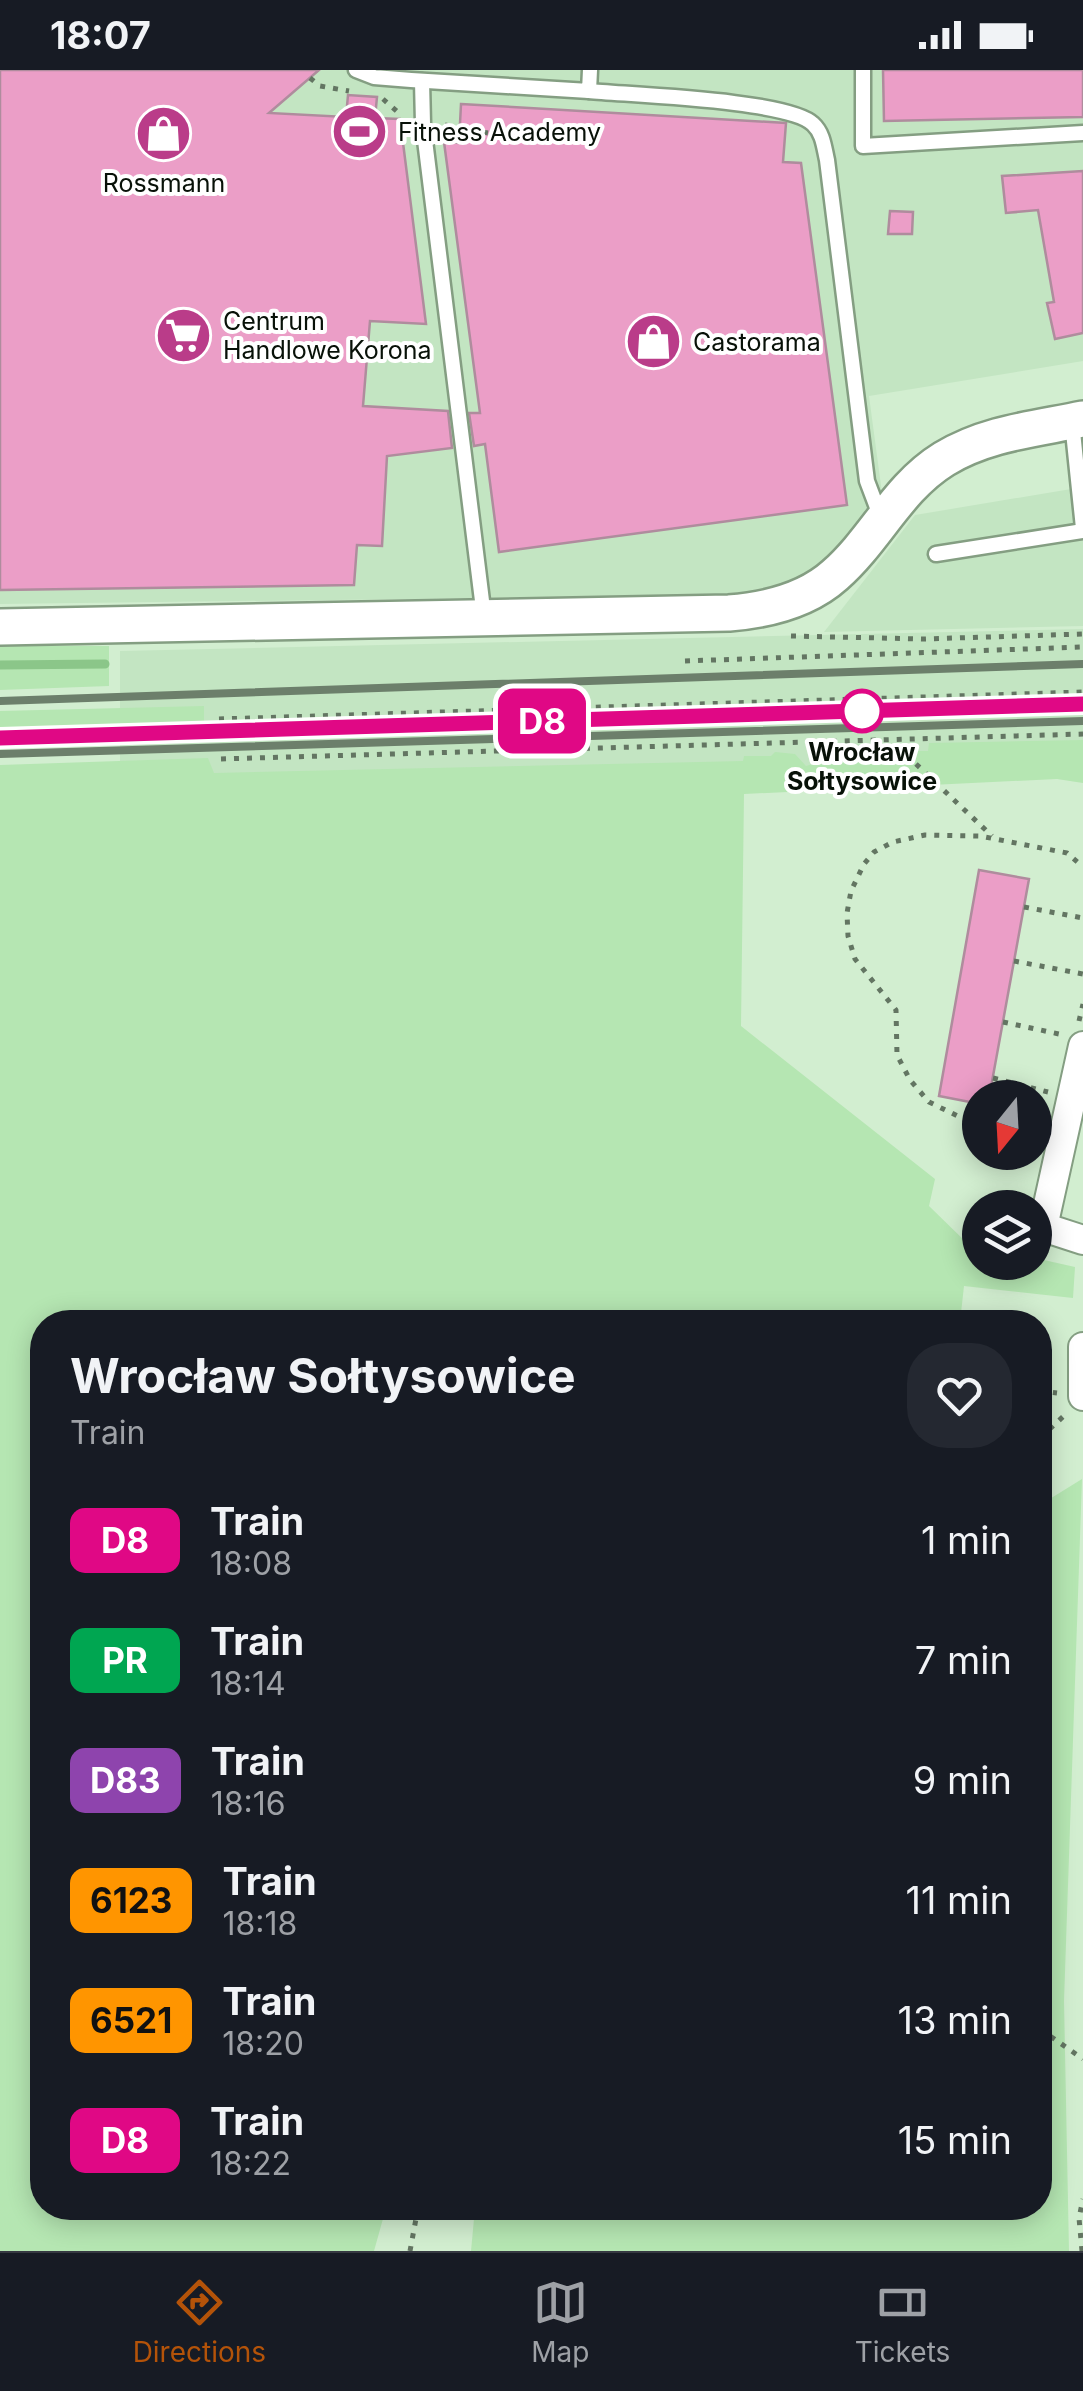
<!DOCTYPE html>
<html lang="en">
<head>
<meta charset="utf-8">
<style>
  body { margin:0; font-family:Inter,sans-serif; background:#242831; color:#f1f3f6; height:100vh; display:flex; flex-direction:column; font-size:38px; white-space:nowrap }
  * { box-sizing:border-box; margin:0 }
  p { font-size:32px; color:#9ea1a6 }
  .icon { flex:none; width:55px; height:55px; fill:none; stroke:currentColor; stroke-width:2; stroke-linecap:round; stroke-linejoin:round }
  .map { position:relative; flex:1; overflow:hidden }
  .drawer { position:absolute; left:30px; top:1240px; width:1022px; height:910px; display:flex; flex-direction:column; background:#171b24; border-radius:40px; box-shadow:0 5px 25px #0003 }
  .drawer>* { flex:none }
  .badge { padding:0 20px; border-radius:15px; font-size:35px; line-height:65px }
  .needle { width:65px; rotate:198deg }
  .controls { position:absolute; left:962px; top:1010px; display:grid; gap:20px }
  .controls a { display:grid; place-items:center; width:90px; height:90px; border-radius:50%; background:#171b24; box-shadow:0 5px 25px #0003; font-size:50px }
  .map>.badge { position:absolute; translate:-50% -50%; box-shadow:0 0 0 5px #fff }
  .round { display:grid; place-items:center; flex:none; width:105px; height:105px; border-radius:40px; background:#242831 }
  .summary { display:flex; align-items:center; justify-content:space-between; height:170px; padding:0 40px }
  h1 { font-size:48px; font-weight:700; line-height:75px }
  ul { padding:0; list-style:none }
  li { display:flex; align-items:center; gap:30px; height:120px; padding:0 40px }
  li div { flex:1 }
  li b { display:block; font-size:38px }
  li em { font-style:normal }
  li .badge { min-width:110px; font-weight:700; text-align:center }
  .status { display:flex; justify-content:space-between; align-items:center; height:70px; padding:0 50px; background:#171b24; direction:ltr }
  .status svg { height:28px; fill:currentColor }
  .tabs { display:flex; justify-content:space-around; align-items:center; height:140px; border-top:2px solid #363941; background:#171b24; font-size:28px; color:#9ea1a6 }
  .tabs a { display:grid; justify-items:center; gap:5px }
  .tabs .on { color:#b45309 }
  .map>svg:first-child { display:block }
  .built { fill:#c3e5c2 }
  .green { fill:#b5e6b2 }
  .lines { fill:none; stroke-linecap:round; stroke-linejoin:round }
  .stream { stroke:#8bc689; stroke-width:9 }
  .building { fill:#eb9ec7; stroke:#af8c9d; stroke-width:2.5 }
  .service-casing { stroke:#849e82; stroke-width:19 }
  .minor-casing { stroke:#849e82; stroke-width:32 }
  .tertiary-casing { stroke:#849e82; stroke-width:40 }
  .path { stroke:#637562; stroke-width:5; stroke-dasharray:5 8; stroke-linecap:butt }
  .service { stroke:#fff; stroke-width:14 }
  .minor { stroke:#fff; stroke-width:28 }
  .tertiary { stroke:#fff; stroke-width:35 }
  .rail { stroke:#6c7f6b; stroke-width:8 }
  .line-casing { stroke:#fff; stroke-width:22 }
  .line { stroke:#e00885; stroke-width:15 }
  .stop-dot { fill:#fff; stroke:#e00885; stroke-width:5 }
  .labels { text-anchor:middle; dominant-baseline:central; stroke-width:8; stroke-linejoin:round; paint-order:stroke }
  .poi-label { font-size:25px; fill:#081108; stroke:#fff; text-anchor:start }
  .stop-label { font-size:25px; font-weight:bold; fill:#081108; stroke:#fff }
</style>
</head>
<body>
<div class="status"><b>18:07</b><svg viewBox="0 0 49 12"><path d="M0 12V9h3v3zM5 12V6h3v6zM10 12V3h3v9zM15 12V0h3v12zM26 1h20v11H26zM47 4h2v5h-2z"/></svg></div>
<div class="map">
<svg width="1083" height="2181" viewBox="0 0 1083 2181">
  <rect width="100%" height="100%" fill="#d2eed0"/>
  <g class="built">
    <path d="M0,0H1083V291L869,326L882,423L831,485L792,512L735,525L0,534Z"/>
    <path d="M1083,417V556L824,562L915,445Z"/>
    <path d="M1083,559V697L120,715V581Z"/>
  </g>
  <g class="green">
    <path d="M0,576H109V616L0,620Z"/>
    <path d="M204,636V651L0,660V641Z"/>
    <path d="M1083,670V713L1057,709L744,724L741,956L935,1109L929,1136L967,1173L980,1176V1192H1035V1188L1075,1197L1073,1228L964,1216L960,1252H42V2138H386L374,2181H0V695L208,688L214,703L743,691L744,686H771L775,682L795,684L806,696L816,693L815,684C834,675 871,680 892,682L895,687L913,690L923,698L907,685V681H928L929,673Z"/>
    <path d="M1082,1409L1064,1931L1069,2181H471L475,2138H1040V1435Z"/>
  </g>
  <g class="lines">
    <path class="stream" d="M0,595L105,594"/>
  </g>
  <g class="building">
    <path d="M0,0H319L269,43L346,47L348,25L377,27L375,48L400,49L426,254L370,251L363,336L448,341L452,378L387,386L382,476L357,475L354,515L0,520Z"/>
    <path d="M883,0H1083V47L884,51Z"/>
    <path d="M461,34L786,53L783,92L801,93L847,435L499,482L485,374L474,376L469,343H480L444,72L459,73Z"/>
    <path d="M1083,101V263L1055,269L1047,233L1054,232L1038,140L1006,143L1002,106Z"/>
    <path d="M890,141L913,142L912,164H888Z"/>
    <path d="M979,800L1029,809L989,1028H980V1034L939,1026Z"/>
  </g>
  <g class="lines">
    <defs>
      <g id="service">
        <path d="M356,0L374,7L411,10L589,21L590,0"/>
        <path d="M863,0V76L1083,63"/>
        <path d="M422,11L423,54L484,547"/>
        <path d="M589,21C630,25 789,30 813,54C823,63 824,77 827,90L867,411L881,448"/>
        <path d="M1072,352L1083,458"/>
        <path d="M936,484L1083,461"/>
      </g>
      <g id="minor">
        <path d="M1083,976L1043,1157L1083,1170"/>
        <path d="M1083,1277V1326"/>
      </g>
      <path id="tertiary" d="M0,557L729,543C767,540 806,531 835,505C876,469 897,418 944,389C987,363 1035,359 1083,349"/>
    </defs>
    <use href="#service" class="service-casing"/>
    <use href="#minor" class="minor-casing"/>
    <use href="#tertiary" class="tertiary-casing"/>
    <g class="path">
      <path d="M310,8L320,16L349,21"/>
      <path d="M383,29L401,45"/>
      <path d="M445,55L488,63"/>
      <path d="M791,566L924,569L1083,564"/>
      <path d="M685,591L1083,577"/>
      <path d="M219,649L1083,622"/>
      <path d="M221,689L1083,664"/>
      <path d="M916,694L992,766"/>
      <path d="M1024,837L1083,848"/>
      <path d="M1014,891L1083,904"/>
      <path d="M1079,951L1083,934"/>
      <path d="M1003,952L1059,964"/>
      <path d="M993,1008L1048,1022"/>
      <path d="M980,1057L929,1032L910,1010L897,985L896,940L855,889L848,866L847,843L851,821L864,794L874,782L893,772L925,765L980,766L1067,783L1083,797"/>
      <path d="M1040,1321L1057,1323"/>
      <path d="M1040,1368L1067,1343"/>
      <path d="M1040,1959L1083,1989"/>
      <path d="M410,2181L418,2138"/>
      <path d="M1082,2181L1079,2148L1083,2129"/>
    </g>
    <use href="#service" class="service"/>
    <use href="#minor" class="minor"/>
    <use href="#tertiary" class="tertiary"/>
    <g class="rail">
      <path d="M0,631L1083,594"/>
      <path d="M0,668L1083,634"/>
      <path d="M0,684L1083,651"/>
    </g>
  </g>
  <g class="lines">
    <defs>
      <path id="line" d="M0,668L1083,634"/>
    </defs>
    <use href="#line" class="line-casing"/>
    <use href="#line" class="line"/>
  </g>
  <defs>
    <symbol id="stadium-disc" viewBox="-11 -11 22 22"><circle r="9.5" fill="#ba3c89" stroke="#fff"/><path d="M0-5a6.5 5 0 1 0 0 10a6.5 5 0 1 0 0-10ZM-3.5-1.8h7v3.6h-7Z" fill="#fff"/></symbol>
    <symbol id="shop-disc" viewBox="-11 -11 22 22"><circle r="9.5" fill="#ba3c89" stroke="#fff"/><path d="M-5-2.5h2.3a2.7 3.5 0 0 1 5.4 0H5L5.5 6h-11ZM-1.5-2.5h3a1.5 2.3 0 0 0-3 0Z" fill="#fff"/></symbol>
    <symbol id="supermarket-disc" viewBox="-11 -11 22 22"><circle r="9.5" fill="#ba3c89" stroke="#fff"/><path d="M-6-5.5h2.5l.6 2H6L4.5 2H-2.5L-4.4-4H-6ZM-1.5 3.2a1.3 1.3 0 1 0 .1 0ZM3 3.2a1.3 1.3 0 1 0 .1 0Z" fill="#fff"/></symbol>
  </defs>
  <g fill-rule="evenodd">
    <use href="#stadium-disc" x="328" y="30" width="63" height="63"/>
    <use href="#shop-disc" x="132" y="32" width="63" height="63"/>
    <use href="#supermarket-disc" x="152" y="234" width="63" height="63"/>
    <use href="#shop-disc" x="622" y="240" width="63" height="63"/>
  </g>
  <circle class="stop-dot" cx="862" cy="641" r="20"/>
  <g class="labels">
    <g class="poi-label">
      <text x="398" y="62">Fitness Academy</text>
      <text x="164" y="113" text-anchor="middle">Rossmann</text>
      <text x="223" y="251">Centrum<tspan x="223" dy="29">Handlowe Korona</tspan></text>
      <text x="693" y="272">Castorama</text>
    </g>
    <g class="stop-label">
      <text x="862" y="682">Wrocław<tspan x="862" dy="29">Sołtysowice</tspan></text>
    </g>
  </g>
</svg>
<div class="controls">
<a><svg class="needle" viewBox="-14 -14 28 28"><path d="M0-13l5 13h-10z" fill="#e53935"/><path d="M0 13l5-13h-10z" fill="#9ea1a6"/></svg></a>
<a><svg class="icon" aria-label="layers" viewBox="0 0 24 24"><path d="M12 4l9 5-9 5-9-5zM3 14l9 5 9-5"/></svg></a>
</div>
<b class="badge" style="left:542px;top:651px;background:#e00885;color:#fff">D8</b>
<section class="drawer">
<div class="summary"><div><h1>Wrocław Sołtysowice</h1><p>Train</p></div><a class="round"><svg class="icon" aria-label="heart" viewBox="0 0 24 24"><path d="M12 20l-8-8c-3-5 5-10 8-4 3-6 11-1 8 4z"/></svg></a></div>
<ul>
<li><span class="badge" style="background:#e00885;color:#fff">D8</span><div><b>Train</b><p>18:08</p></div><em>1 min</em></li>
<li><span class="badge" style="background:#00a651;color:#fff">PR</span><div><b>Train</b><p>18:14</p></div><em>7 min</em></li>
<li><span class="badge" style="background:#8e44ad;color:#fff">D83</span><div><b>Train</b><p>18:16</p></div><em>9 min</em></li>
<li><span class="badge" style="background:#ff9500;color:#111">6123</span><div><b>Train</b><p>18:18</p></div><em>11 min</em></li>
<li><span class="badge" style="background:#ff9500;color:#111">6521</span><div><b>Train</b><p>18:20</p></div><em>13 min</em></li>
<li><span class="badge" style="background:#e00885;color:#fff">D8</span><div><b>Train</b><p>18:22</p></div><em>15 min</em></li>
</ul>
</section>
</div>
<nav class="tabs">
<a class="on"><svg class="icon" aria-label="directions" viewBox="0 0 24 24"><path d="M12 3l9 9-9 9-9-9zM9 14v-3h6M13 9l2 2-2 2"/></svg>Directions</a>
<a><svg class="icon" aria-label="map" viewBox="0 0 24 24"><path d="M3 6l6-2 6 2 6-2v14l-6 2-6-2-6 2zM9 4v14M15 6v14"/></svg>Map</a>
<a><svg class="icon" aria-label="tickets" viewBox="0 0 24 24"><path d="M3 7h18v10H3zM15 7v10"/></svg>Tickets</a>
</nav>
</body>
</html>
